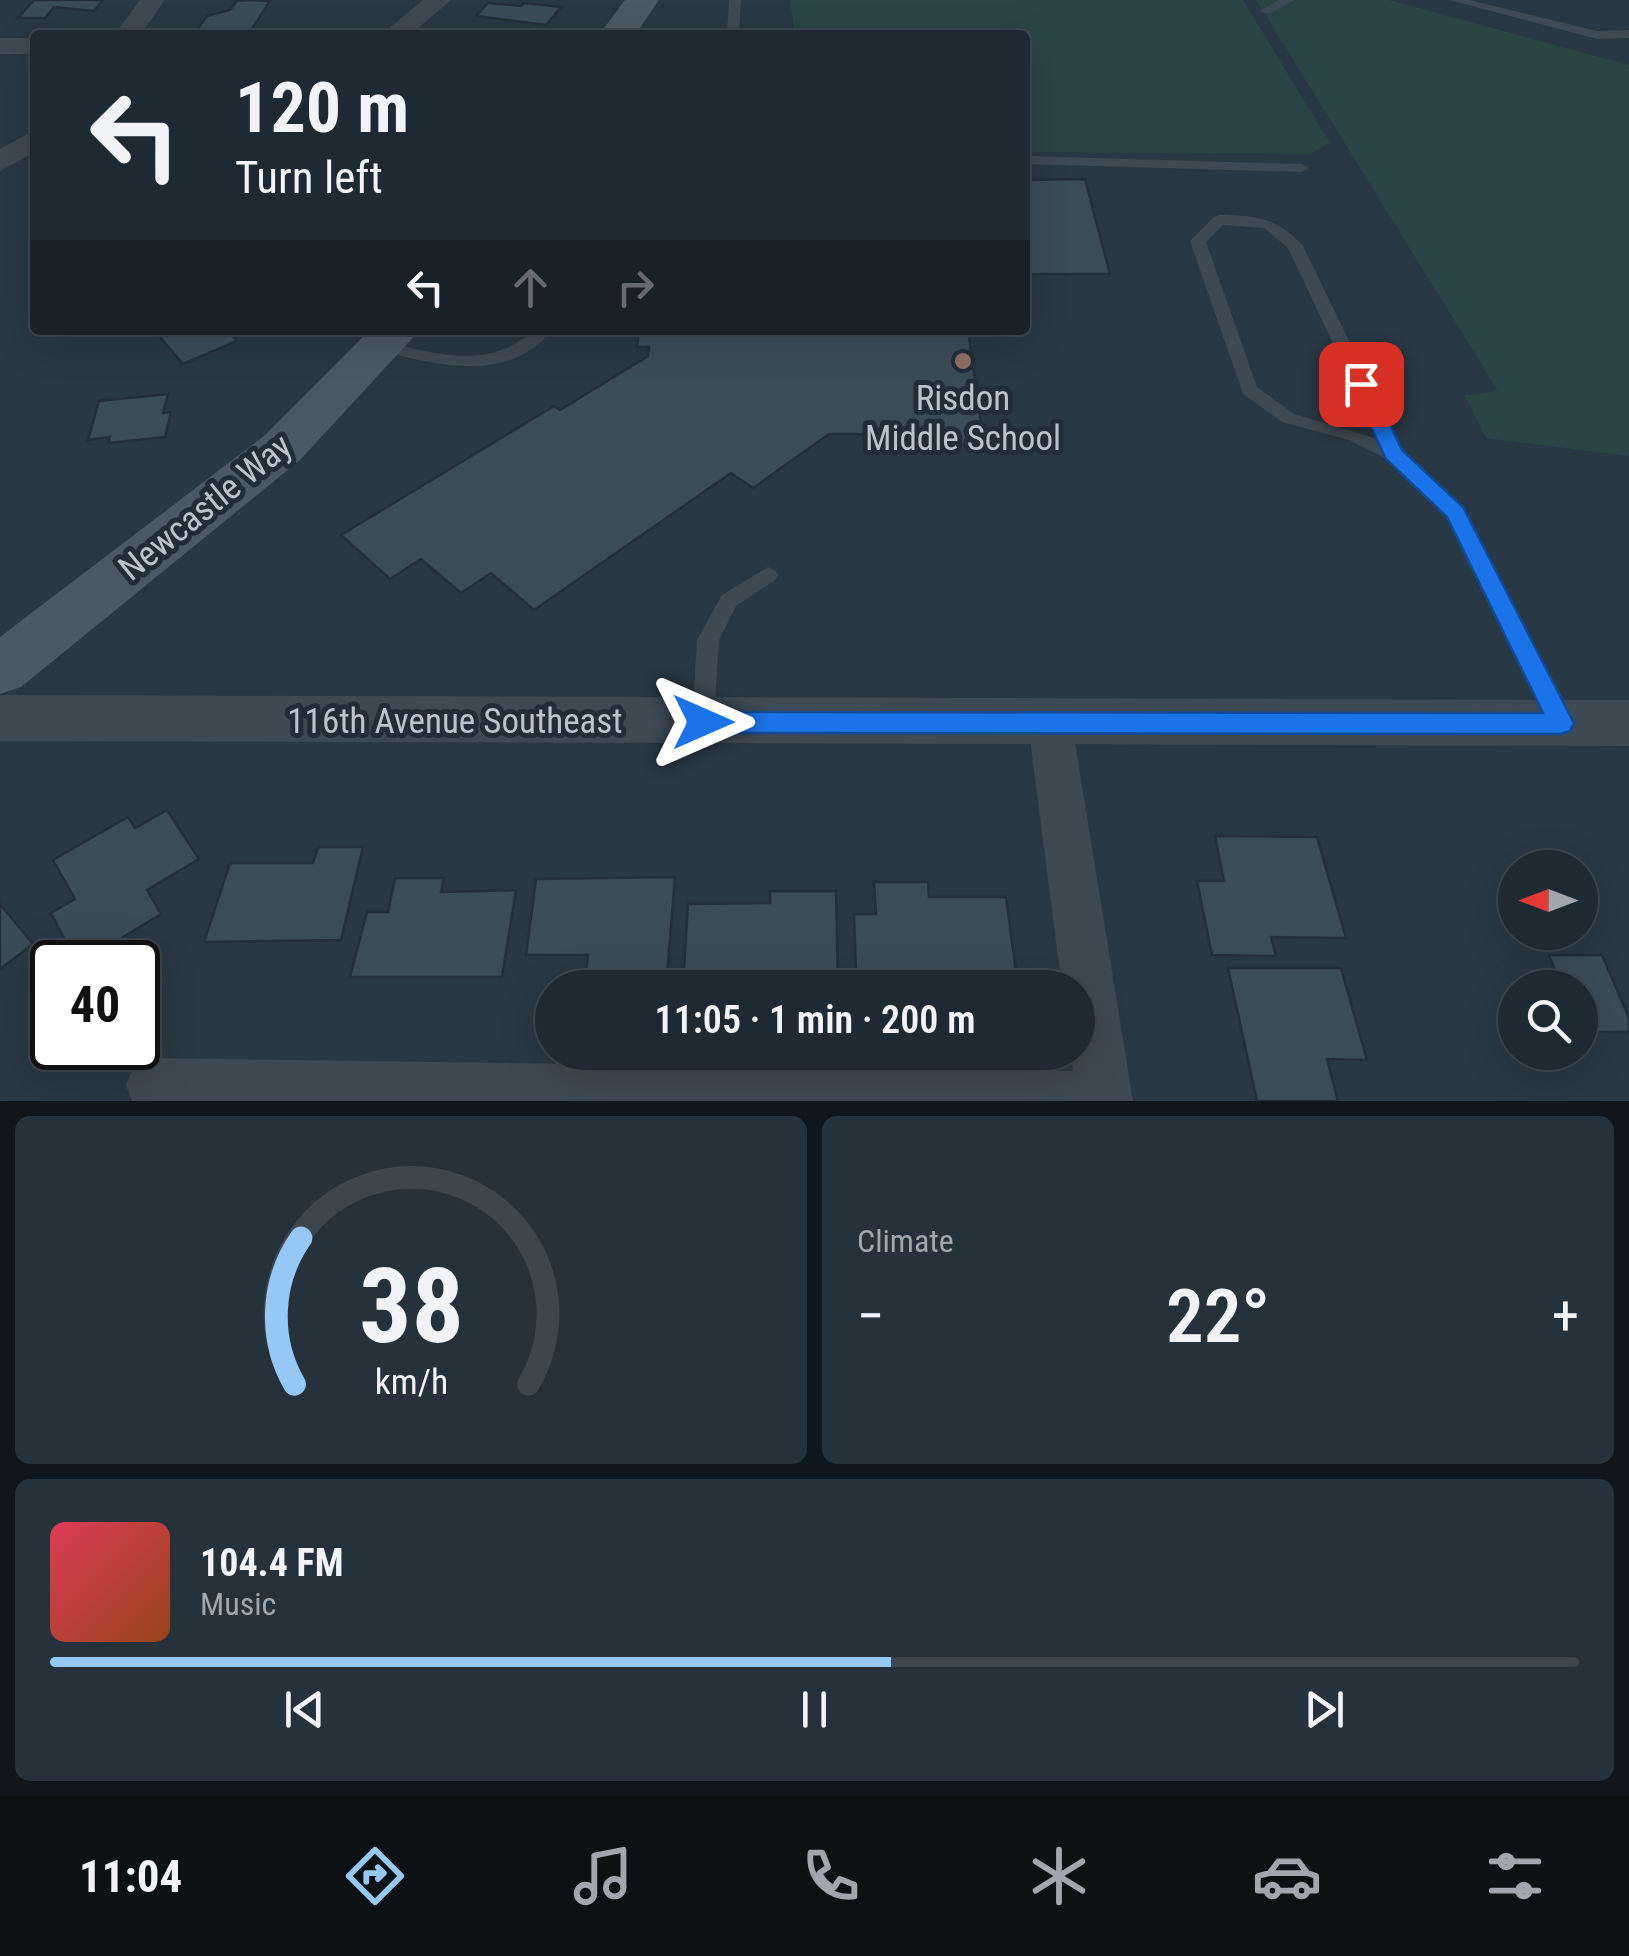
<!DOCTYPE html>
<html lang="en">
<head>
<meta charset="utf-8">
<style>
	:root { --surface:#1e2a33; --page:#26323b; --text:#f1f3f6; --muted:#a1a7ac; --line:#3c464e; --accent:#96c8f6 }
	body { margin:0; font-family:"Roboto Condensed",sans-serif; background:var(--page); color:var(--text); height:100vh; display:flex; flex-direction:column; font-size:38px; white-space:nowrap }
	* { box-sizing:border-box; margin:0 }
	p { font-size:32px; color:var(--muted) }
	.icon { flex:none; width:55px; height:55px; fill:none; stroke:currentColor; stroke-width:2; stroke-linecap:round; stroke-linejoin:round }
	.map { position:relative; height:1101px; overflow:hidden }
	.side { display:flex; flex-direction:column; gap:15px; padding:15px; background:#10171c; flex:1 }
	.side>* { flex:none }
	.guide { position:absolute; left:30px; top:30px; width:1000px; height:305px; border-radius:10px; box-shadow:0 10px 40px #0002,0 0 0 2px var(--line); background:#1e2a33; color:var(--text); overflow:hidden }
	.needle { width:65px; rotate:270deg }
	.buttons { position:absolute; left:1498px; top:850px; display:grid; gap:20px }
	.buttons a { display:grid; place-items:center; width:100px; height:100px; border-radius:50%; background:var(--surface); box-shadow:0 10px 40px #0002,0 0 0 2px var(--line); font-size:50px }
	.speed { position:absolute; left:30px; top:940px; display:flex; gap:20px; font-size:50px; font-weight:700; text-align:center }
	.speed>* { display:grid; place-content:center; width:130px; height:130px; border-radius:50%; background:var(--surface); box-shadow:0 10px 40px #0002,0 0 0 2px var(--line); line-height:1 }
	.speed .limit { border:5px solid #111; border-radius:15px; background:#fff; color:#111 }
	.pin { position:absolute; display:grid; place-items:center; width:85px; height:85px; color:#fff; margin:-42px; border-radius:20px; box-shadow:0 5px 15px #0006 }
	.me { position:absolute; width:110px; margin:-55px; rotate:90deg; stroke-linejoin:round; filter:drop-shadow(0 0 8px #0008) }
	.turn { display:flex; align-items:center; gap:35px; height:210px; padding:0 40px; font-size:45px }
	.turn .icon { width:130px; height:130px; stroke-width:2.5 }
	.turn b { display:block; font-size:70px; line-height:85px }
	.lanes { display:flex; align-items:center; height:95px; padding:0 40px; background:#0003; justify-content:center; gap:50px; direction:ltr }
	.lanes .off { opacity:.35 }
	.big { font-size:75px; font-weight:600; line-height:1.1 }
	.side .card { flex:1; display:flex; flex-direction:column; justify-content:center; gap:15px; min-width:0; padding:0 35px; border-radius:15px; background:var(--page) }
	.side .dial { align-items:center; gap:0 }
	.dial svg { height:260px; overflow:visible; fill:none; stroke:var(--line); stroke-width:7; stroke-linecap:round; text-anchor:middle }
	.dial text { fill:var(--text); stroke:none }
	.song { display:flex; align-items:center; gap:30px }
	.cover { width:120px; height:120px; border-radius:15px; background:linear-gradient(135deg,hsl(350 70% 55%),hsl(20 70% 35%)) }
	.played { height:10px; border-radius:5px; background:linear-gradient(90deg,var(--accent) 55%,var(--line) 55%) }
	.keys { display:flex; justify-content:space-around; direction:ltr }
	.heat { display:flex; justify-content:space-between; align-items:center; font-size:55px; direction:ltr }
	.side .tiles { flex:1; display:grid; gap:15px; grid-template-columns:1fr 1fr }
	.card:last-child { grid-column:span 2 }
	.trip { position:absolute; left:535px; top:970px; width:560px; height:100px; border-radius:50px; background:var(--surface); box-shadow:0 10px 40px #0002,0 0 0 2px var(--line); font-weight:600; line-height:100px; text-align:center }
	.tab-bar { display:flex; height:160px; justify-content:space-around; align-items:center; background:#0c1114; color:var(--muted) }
	.tab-bar .icon { width:70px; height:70px }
	.tab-bar .active { color:var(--accent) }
	.tab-bar b { font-size:45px; color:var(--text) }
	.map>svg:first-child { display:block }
</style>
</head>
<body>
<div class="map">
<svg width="1629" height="1101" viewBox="0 0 1629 1101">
	<rect width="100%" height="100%" fill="#283844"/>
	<g fill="#2a4544">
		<path d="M790,0H1243L1330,143L1310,154L1025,152V35H795Z"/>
		<path d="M1256,0H1389L1629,65V456L1486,438L1464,395L1498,391Z"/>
	</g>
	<g fill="#3b4c59" stroke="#23303b" stroke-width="2.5">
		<path d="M34,0H103L94,11L54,7L45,18H18Z"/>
		<path d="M249,0L270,1L250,32L197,30L207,16L230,10L237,1Z"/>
		<path d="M488,3L521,6L524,3L561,7L546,25L476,16Z"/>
		<path d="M1085,179L1110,274H1025V180Z"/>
		<path d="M154,330H228L237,341L183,364Z"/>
		<path d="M639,330H968L984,444L936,445L935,434H829L753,488L731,473L534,610L491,573L461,593L421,559L390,579L341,535L554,406L560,410L648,356L649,347H637Z"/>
		<path d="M168,394L163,413L171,412L165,437L108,443L110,437L88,440L99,401Z"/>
		<path d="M167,810L199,859L147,890L161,914L82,962H76L51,913L75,899L53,860L128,817L135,828Z"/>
		<path d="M1215,836L1317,837L1346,938L1271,937L1276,956L1212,955L1197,881H1224Z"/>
		<path d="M318,847H363L341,940L204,942L230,863H313Z"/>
		<path d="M675,877L666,988H584L588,955H526L536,879Z"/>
		<path d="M395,878H444L441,892L516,890L502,977H350L367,912H388Z"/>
		<path d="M874,882H928L929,897H1006L1016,971L975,972L977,985H892V972L856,973L854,914H876Z"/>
		<path d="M770,891H836L838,987L683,986L688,904L770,903Z"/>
		<path d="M0,904L33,944L0,969Z"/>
		<path d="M1549,955H1602L1629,1018V1032H1580V988H1562Z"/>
		<path d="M1228,968H1341L1367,1060L1327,1059L1338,1101H1257Z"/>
	</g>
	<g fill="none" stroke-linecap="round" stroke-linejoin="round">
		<g fill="#3d4953" fill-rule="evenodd">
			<path d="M729,0H741L739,35H727Z"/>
			<path d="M1279,0H1295L1269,14L1259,11Z"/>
			<path d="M1449,0H1470L1597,31L1629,30V38L1597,39Z"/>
			<path d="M1025,156L1302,164L1309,168L1302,172L1025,164Z"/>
			<path d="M1219,215C1254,215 1279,218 1303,246L1402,450L1463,507L1571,722L1568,728L1560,731L1552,728L1448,516L1387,459L1349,440L1282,422L1243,394L1190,241L1214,217ZM1223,225L1264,228L1288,248L1378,439L1294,414L1257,387L1206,242Z"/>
			<path d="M534,330H552C507,385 437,365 377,350L374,346L383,341C435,354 490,371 534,330Z"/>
			<path d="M768,567L775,570L778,575L775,580L736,606L719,640L714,720L711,726L703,729L695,726L692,720L697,640L722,595Z"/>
		</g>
		<g fill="#3d4953" fill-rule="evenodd">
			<path d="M140,0H165L140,35H114Z"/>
			<path d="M423,0H451L410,35H381Z"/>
			<rect x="0" y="38" width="35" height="16"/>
			<path d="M35,130V152L0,171V149Z"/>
			<path d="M1050,706L1066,711L1072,724L1133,1101H132L126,1085L134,1066L153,1058L1073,1071L1071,1052H1078V988H1062L1028,724L1034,711Z"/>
		</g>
		<path fill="#3d4953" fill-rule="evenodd" d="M0,695L1629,700V746L0,741Z"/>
		<g fill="#4b5966" fill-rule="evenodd">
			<path d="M625,0H659L635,35H599Z"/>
			<path d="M370,330H420L300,460L21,687L0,694V637L264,436Z"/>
		</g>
	</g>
	<path fill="#1a73e8" stroke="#114b97" stroke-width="2.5" d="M1361,378L1371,384L1402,450L1463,507L1574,723L1570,731L1561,734L703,733L694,730L690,722L694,715L703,712L1543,713L1447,517L1386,459L1351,384Z"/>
	<circle fill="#8d6e63" stroke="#212e39" stroke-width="4" cx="963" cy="361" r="10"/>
	<g text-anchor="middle" stroke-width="10" stroke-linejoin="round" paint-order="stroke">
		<g font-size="35" fill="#bac4cd" stroke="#212e39">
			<text x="963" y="410">Risdon<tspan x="963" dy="40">Middle School</tspan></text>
		</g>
		<g font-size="35" fill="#bac4cd" stroke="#212e39">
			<text transform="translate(205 507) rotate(-39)" y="12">Newcastle Way</text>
			<text x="455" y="733">116th Avenue Southeast</text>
		</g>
	</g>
</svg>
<div class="buttons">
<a><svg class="needle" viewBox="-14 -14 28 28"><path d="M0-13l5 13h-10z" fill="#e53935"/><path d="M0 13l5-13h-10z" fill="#a1a7ac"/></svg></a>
<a><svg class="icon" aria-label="search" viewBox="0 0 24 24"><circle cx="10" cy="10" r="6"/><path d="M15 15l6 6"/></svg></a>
</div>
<div class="speed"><div class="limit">40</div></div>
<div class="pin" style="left:1361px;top:384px;background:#d93025"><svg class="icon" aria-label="arrive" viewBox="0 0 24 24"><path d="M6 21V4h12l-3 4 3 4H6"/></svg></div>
<svg class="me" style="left:703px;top:722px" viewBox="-20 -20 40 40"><path d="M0-17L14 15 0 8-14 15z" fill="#1a73e8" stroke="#fff" stroke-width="4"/></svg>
<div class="trip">11:05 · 1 min · 200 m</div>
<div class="guide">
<div class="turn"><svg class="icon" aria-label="left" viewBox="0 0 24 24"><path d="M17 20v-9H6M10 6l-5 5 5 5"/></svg><div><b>120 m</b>Turn left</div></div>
<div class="lanes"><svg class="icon" aria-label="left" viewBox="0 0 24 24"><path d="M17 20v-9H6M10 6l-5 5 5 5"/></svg><svg class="icon off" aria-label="ahead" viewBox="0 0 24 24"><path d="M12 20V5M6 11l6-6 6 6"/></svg><svg class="icon off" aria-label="right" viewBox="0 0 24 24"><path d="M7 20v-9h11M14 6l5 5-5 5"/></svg></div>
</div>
</div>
<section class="side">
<div class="tiles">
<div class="card dial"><svg viewBox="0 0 100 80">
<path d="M14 69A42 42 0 1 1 86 69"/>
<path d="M14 69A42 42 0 0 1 16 24" stroke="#96c8f6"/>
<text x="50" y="56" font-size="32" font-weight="700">38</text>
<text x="50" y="72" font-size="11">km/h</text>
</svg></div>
<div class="card"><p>Climate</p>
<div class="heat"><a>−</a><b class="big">22°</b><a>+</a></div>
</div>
<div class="card">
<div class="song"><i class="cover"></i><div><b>104.4 FM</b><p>Music</p></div></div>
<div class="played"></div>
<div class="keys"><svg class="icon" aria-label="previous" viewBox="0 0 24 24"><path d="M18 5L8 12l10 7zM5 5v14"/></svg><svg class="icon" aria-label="pause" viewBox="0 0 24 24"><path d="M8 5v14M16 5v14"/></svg><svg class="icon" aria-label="next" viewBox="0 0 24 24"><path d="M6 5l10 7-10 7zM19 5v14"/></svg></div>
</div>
</div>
</section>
<nav class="tab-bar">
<b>11:04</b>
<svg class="icon active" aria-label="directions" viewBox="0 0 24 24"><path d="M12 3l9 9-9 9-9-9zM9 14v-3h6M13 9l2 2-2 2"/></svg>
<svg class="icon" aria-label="music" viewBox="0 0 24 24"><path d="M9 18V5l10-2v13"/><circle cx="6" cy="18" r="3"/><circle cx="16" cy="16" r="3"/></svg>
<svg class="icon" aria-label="phone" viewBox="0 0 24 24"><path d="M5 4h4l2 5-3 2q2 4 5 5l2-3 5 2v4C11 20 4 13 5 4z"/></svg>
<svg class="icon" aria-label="climate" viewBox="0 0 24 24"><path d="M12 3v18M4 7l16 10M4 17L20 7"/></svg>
<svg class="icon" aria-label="car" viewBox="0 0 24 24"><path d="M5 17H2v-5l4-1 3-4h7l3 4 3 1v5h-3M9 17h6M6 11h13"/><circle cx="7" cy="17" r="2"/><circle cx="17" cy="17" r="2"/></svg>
<svg class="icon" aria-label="filters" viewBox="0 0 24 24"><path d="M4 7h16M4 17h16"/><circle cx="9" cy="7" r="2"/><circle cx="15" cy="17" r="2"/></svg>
</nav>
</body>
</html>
